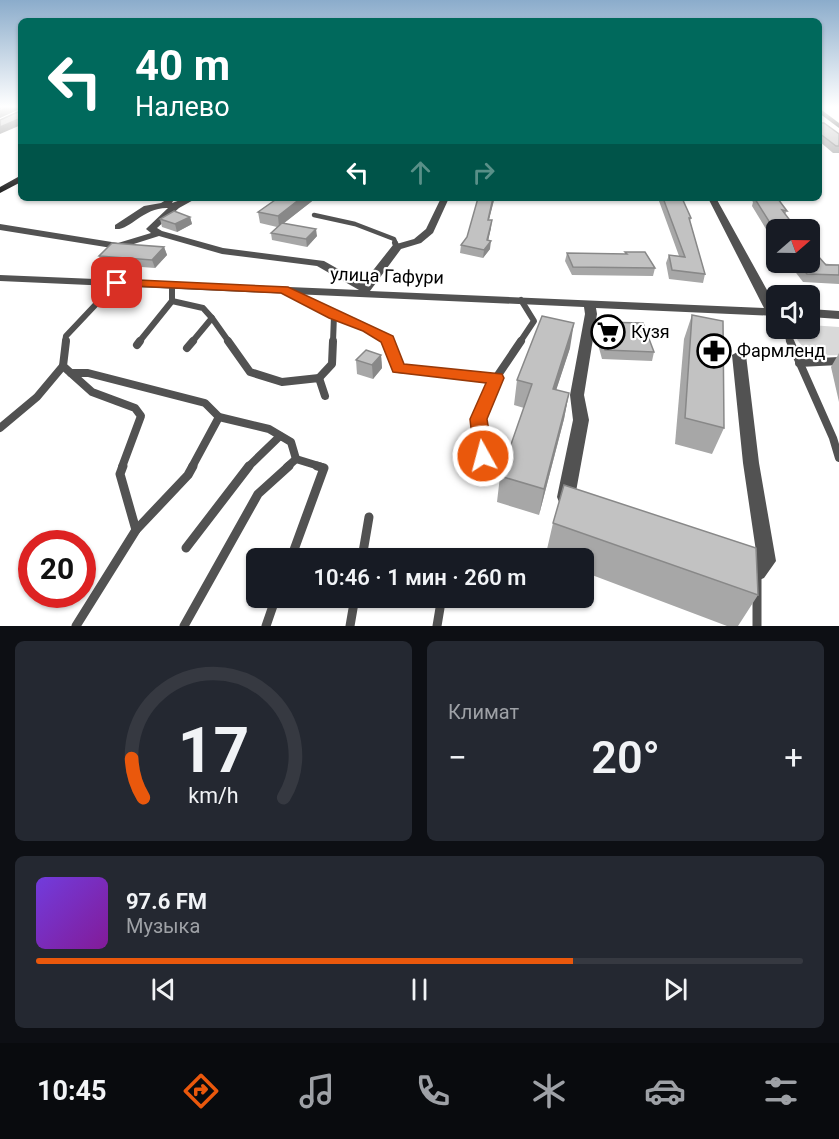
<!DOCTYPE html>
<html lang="ru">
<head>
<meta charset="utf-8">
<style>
	:root { --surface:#171b24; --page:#242831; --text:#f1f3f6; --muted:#9ea1a6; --line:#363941; --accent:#ea580c }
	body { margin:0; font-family:Roboto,sans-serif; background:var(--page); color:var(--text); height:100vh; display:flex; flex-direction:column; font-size:22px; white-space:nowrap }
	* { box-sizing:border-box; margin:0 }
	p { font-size:20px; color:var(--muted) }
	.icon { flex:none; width:33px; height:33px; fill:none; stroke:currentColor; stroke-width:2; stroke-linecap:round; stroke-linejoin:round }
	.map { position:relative; height:626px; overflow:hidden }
	.drawer { display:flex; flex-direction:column; gap:15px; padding:15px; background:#0d0f14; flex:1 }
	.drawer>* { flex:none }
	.banner { position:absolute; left:18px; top:18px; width:804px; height:183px; border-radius:9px; box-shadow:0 2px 4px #0004; background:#00695c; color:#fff; overflow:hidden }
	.needle { width:39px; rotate:70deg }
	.fabs { position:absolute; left:766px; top:219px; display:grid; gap:12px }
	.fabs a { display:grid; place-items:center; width:54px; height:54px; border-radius:9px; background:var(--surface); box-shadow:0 2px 4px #0004; font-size:30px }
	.speed { position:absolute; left:18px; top:530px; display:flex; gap:12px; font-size:30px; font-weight:700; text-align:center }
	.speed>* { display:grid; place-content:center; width:78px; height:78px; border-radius:50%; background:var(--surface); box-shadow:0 2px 4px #0004; line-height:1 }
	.speed .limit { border:9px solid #d22; background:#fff; color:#111 }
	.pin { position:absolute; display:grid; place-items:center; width:51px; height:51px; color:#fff; margin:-26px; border-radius:12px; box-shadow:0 3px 9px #0006 }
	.me { position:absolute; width:66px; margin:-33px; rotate:353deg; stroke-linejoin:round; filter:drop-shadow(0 0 4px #0008) }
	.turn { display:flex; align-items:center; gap:21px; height:126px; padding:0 18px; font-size:27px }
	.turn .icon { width:78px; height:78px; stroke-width:2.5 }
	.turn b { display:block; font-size:42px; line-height:51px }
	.lanes { display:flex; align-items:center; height:57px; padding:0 18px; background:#0003; justify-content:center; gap:30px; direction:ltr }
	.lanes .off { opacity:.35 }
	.big { font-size:45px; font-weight:600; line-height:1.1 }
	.drawer .tile { flex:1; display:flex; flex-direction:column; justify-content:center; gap:9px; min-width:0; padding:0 21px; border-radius:9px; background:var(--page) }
	.drawer .dial { align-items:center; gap:0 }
	.dial svg { height:156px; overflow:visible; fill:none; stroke:var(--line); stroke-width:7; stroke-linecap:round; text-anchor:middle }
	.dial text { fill:var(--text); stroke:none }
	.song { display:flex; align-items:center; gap:18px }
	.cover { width:72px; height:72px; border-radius:9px; background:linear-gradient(135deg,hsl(260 70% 55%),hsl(290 70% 35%)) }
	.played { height:6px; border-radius:3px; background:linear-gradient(90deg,var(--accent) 70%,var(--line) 70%) }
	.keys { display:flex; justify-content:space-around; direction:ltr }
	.heat { display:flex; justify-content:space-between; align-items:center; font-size:33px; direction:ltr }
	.drawer .tiles { flex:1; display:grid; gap:15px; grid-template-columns:1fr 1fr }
	.tile:last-child { grid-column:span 2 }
	.trip { position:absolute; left:246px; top:548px; width:348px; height:60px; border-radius:9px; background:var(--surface); box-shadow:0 2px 4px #0004; font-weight:600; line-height:60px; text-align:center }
	.tab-bar { display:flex; height:96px; justify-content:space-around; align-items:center; background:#090b0e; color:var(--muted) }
	.tab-bar .icon { width:42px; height:42px }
	.tab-bar .selected { color:var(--accent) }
	.tab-bar b { font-size:27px; color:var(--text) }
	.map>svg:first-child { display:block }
</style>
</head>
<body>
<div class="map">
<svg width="839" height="626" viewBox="0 0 839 626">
	<rect width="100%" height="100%" fill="#fff"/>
	<path fill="#d9d9d9" d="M810,325L839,327V355C810,356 805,354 791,329L810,328Z"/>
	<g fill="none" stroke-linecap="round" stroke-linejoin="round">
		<path stroke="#525252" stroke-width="4.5" d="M314,215L355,224L394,239L396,244"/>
		<g stroke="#525252" stroke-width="6">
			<path d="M395,243L397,247"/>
			<path d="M286,290L334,315L333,342"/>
			<path d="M172,301L203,308L212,318L192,342"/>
			<path d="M334,315L388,339L389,342"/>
			<path d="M212,318L229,342"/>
			<path d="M784,328L790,342"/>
			<path d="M65,342L66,336L116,283"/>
			<path d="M139,342L172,301V285"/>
			<path d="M520,342L534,321L521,300"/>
		</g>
		<g stroke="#525252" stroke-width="8">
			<path d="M66,341L63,366L92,392L135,408L141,416L122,467"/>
			<path d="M228,341L250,372L282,382L319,378L325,396"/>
			<path d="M389,341L398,369L496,378"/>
			<path d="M790,341L833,438L839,458"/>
			<path d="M137,345L140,341"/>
			<path d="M187,348L193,341"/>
			<path d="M799,363L839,361"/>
			<path d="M71,373H88L205,403L219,417"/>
			<path d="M319,378L332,364L333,341"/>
			<path d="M0,428L37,397L63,366"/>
			<path d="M296,459L322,467"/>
			<path d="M192,467L219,417L269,429L291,442L296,459"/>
			<path d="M248,467L280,436"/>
			<path d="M287,467L296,459"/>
			<path d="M485,467L479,419L496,378L521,341"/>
		</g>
		<g stroke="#525252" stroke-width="9">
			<path d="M123,466L120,474L136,530"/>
			<path d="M485,466L486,474"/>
			<path d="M186,548L249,466"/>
			<path d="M291,558L324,468L317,466"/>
			<path d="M362,558L369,517"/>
			<path d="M757,572V626"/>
			<path d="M76,626L136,530L188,475L193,466"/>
			<path d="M184,626L258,494L289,466"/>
			<path d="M266,626L276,597"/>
			<path d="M350,626L355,597"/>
			<path d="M437,626L440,608"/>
		</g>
		<g fill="#525252" fill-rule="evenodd">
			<path d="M819,108L839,123V128L819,113Z"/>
			<path d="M169,198L173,201L172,203L186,198H197L179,208L157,228L162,231L223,248L324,261L363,283L393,245L414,239L426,229L441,198H449L433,233L421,243L401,249L370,291L764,308L708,198H716L777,308V316L596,308L597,314L584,395L589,420L575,497L576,502L573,507L567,509L561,507L557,497L573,420L570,395L585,314L584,307L0,281V275L359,290L317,266L222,254L159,236L118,249L0,230V224L118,243L151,233L146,229L148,227L168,208C143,207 130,231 115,229V225L144,206L161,203Z"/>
			<path d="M810,309L839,311V319L810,317Z"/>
			<path d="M739,351L746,355L759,463L776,561L764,578L757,581L734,573L731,567L734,561L741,558L754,562L757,558L743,463L732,355Z"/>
		</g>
		<path fill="#1f1f1f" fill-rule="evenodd" d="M18,177H21V182L0,193V187Z"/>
	</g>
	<g fill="#a7a7a7">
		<path d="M819,123L839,134V153H833L819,141Z"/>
		<path d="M278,198H316L284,223L317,236L307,247L272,240L271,233L277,227L260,223L258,212Z"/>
		<path d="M478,198H499L498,201L494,200L489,220L491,228L488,240L490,249L483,258L460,253L461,245L467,237Z"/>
		<path d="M660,198H682L691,218L690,221L705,274L703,283L669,279L666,263L669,255L679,256L659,201Z"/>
		<path d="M750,198H780L781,199L780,202L787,211L785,214L792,223L791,227L777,230V245L772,239L752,206L753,202Z"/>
		<path d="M190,217L192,224L177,232L162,227L160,219Z"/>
		<path d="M164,247L167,255L155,268L101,264L99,256Z"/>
		<path d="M625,252L655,268L653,276L572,275L565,261L567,253L625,254Z"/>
		<path d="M791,262H810L839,265V284L803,282L790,265Z"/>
		<path d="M692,315L724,428L712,454L675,444L684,339Z"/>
		<path d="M599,322L654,352L652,361L602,359L596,337Z"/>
		<path d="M570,348L556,390L569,393L564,419L539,515L497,502L500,476L524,408L514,405L517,380Z"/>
		<path d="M839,353V402L831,367Z"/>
		<path d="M381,355L382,368L373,379L357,374L356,360Z"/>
		<path d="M553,523L758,595L738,626H727L584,572V558H545Z"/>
	</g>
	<g fill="#888">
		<path d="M11,106H19L20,109L0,118V111Z"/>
		<path d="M21,118V125L0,134V127Z"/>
		<path d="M301,198H316L279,227L278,216Z"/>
		<path d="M493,198H494V200L487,227L488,220Z"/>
		<path d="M190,217L192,224L177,232L175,224Z"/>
		<path d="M492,220L491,228L487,246L491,241L490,249L483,258L484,250Z"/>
		<path d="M316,229L317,236L307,247L306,239Z"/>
		<path d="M164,247L167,255L155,268L152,260Z"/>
		<path d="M574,323L570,348L548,415L553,389Z"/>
		<path d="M381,355L382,368L373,379L372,365Z"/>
		<path d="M569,393L564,419L539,515L544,489Z"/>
	</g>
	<g fill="#c2c2c2" stroke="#888" stroke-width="1.5">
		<path d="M0,106H11L0,111Z"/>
		<path d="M21,106V118L0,127V120L20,111Z"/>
		<path d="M819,123H824L839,134V146H836L819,133Z"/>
		<path d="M278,198H301L278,216L258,212Z"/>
		<path d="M478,198H493L488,220H492L487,240L491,241L484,250L461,245L467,237Z"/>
		<path d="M663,198H682L691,218H689L705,274L672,270L669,255L685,257Z"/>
		<path d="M758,198H780L781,199H778L787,211L782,210L792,223H787L793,230H777V234L755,199H759Z"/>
		<path d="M174,211L190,217L175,224L160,219Z"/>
		<path d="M282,223L316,229L306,239L271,233Z"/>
		<path d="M112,243L164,247L152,260L99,256Z"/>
		<path d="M810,247L826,265H839V275L807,274L797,262H810Z"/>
		<path d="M625,252H645L655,268L573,267L567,253L627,254Z"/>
		<path d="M692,315L723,321L724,428L685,418Z"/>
		<path d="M542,316L574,323L553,389L569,393L544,489L500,476L532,384L517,380Z"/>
		<path d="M599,322L643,323L654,352L605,350L598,328Z"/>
		<path d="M366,350L381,355L372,365L356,360Z"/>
		<path d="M564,485L756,548L758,595L553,523Z"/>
	</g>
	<linearGradient id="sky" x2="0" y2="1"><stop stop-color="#8baccb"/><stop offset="0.55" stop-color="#fff"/><stop offset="1" stop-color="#fff" stop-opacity="0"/></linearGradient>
	<rect width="839" height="194" fill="url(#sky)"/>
	<path fill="#ea580c" stroke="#983908" stroke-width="1.5" d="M117,279L288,287L393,336L404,364L502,374L504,378L487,419L493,456L490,461L483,463L477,461L474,456L470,419L486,383L393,372L381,342L363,331L329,318L281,293L112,285L110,283Z"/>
	<defs>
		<symbol id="supermarket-ring" viewBox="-11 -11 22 22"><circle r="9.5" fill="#fff" stroke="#000" stroke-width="1.5"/><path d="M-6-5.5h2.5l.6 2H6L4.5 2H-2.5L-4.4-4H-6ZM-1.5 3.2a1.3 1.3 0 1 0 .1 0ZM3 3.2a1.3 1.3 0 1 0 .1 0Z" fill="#000"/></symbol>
		<symbol id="pharmacy-ring" viewBox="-11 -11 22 22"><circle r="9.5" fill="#fff" stroke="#000" stroke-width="1.5"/><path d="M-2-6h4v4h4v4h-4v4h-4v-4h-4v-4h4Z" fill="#000"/></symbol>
	</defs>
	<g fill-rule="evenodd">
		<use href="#supermarket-ring" x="589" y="313" width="38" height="38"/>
		<use href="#pharmacy-ring" x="695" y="332" width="38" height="38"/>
	</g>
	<g text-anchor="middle" stroke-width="4.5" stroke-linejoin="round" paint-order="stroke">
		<g font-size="18" fill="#000" stroke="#fff">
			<text transform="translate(387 276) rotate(2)" y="6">улица Гафури</text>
		</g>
		<g font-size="18" fill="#000" stroke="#fff" text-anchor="start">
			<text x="631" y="338">Кузя</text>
			<text x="737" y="357">Фармленд</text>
		</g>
	</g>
</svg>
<div class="fabs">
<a><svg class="needle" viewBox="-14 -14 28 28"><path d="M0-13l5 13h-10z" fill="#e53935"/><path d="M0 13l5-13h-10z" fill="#9ea1a6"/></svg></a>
<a><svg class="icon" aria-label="sound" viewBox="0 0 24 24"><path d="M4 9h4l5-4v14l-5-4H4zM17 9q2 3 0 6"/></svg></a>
</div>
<div class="speed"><div class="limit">20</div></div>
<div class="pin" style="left:117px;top:283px;background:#d93025"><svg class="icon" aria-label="arrive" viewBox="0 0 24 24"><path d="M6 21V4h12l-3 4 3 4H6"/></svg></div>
<svg class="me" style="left:483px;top:456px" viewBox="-20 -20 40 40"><circle r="17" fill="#ea580c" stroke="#fff" stroke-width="3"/><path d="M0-11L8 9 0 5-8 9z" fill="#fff"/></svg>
<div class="trip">10:46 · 1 мин · 260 m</div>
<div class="banner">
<div class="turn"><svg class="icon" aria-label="left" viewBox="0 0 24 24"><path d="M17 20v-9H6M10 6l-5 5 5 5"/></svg><div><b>40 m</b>Налево</div></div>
<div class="lanes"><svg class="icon" aria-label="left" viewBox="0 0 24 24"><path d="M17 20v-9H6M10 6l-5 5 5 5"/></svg><svg class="icon off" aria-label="ahead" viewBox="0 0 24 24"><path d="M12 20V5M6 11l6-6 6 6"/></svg><svg class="icon off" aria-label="right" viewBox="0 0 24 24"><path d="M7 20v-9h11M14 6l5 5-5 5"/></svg></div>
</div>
</div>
<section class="drawer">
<div class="tiles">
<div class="tile dial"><svg viewBox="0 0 100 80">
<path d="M14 69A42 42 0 1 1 86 69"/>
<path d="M14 69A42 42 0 0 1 8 49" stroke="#ea580c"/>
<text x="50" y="56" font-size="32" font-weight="700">17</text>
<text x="50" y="72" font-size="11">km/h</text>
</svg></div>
<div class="tile"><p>Климат</p>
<div class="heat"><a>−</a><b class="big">20°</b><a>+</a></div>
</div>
<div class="tile">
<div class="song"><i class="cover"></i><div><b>97.6 FM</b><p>Музыка</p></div></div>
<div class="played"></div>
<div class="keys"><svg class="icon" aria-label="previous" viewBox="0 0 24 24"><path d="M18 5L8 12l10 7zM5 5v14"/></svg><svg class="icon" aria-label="pause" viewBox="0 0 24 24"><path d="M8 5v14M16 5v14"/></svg><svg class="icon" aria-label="next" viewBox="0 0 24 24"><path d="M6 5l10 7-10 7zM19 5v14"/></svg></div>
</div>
</div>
</section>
<nav class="tab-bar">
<b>10:45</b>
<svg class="icon selected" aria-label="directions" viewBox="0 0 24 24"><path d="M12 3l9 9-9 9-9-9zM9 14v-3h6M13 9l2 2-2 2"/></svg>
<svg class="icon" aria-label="music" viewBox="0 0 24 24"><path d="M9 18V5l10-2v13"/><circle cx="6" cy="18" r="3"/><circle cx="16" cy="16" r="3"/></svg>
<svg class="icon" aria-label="phone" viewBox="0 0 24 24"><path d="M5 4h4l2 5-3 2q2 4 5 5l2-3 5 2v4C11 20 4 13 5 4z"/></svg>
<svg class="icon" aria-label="climate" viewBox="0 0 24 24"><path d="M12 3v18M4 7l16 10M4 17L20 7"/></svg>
<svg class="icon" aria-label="car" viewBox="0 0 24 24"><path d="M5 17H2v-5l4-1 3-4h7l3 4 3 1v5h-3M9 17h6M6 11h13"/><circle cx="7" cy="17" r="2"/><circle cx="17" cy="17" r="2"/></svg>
<svg class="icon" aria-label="filters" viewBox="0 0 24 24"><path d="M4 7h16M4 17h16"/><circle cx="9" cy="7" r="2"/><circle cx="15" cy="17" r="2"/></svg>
</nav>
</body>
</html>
